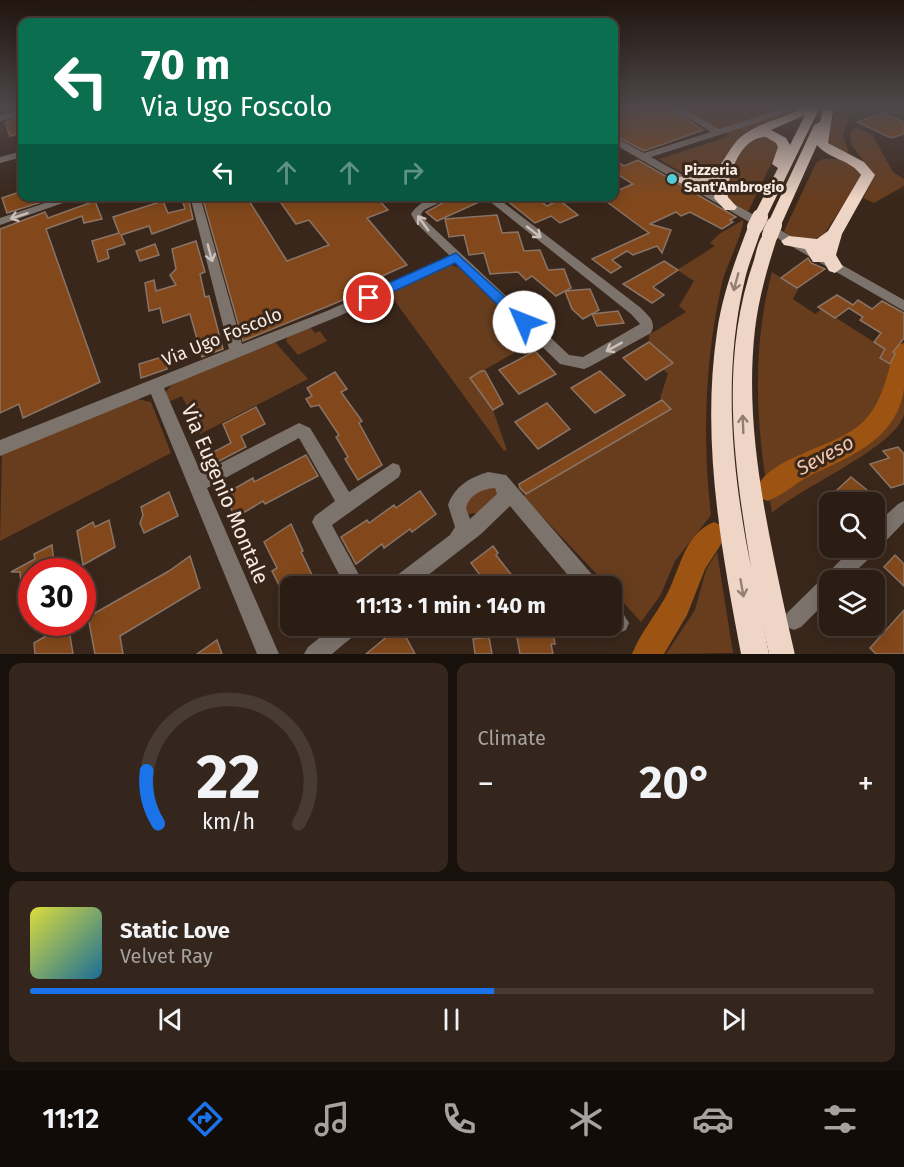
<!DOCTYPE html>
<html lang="en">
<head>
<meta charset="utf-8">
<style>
	:root { --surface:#2c1d14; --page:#34261d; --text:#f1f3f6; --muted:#a6a2a0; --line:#483b34; --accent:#1a73e8 }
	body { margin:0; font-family:"Fira Sans",sans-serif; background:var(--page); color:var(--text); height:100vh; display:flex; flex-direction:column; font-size:22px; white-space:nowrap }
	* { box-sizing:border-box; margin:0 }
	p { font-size:20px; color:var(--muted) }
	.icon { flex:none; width:33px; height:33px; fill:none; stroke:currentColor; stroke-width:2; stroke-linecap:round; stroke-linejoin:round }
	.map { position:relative; height:654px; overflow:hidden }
	.details { display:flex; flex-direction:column; gap:9px; padding:9px; background:#18100b; flex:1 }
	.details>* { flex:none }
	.top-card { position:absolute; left:18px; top:18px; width:600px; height:183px; border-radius:12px; box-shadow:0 3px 15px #0003,0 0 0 2px var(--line); background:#0b6e4f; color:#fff; overflow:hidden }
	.buttons { position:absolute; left:819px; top:492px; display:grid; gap:12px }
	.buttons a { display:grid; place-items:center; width:66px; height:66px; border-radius:12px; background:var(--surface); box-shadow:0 3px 15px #0003,0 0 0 2px var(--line); font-size:30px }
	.speed { position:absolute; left:18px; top:558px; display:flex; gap:12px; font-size:30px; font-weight:700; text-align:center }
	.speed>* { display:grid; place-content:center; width:78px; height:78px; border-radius:50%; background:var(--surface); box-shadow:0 3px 15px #0003,0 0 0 2px var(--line); line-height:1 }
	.speed .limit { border:9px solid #d22; background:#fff; color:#111 }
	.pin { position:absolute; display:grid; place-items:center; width:51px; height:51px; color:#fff; margin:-26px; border:3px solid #fff; border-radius:50%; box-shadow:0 2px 6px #0007 }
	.me { position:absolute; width:66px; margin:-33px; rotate:314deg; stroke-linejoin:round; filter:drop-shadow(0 0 4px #0008) }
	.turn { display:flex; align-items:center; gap:21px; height:126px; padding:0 24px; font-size:27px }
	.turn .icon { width:78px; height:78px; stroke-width:2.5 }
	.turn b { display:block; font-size:42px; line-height:51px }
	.lanes { display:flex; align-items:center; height:57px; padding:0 24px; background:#0003; justify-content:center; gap:30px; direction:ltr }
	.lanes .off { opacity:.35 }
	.big { font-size:45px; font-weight:700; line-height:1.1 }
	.details .widget { flex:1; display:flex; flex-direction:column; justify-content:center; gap:9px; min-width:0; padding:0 21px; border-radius:12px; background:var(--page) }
	.details .dial { align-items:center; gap:0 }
	.dial svg { height:156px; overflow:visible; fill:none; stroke:var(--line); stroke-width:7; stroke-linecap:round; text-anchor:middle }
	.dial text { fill:var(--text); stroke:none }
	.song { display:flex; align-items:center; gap:18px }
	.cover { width:72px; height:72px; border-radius:9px; background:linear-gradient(135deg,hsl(60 70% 55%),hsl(200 70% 35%)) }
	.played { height:6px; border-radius:3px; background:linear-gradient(90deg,var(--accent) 55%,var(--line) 55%) }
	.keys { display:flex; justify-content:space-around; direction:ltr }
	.heat { display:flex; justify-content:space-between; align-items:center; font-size:33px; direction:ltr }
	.details .tiles { flex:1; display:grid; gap:9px; grid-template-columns:1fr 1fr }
	.widget:last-child { grid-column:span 2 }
	.trip { position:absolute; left:280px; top:576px; width:342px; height:60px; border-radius:12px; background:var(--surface); box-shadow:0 3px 15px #0003,0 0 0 2px var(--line); font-weight:700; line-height:60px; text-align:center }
	.menu { display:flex; height:96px; justify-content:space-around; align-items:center; background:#120c08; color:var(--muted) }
	.menu .icon { width:42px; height:42px }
	.menu .selected { color:var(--accent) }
	.menu b { font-size:27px; color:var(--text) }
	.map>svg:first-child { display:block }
</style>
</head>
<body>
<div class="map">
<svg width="904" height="654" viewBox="0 0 904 654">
	<rect width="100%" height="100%" fill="#3a271b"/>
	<g fill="#673d1e">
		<path d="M677,107H802C786,121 764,121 747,131C740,135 736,142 732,149C703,192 697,181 659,159L727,137L728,132L718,130Z"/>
		<path d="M837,113L849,118L843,134L849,154L827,145L826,138Z"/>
		<path d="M855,127L872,134L893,172L904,179V186L874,203L863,198L874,176L851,144L850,133Z"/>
		<path d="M772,136L779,147L748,212C741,208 731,203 727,194C723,180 742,150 750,138Z"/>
		<path d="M823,159H838L860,169L862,177L824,234C814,243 792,240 784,231L816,163Z"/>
		<path d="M743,220C745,229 725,269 722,283C705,358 702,439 711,515L675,561L660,596L641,622L612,590V586H608L523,496L670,409L660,398L668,374L663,369L672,363L649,342V335L686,312L679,306L694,281L677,270L715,246L710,243L719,234Z"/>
		<path d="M451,265L460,268L537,340L470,378L493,410L507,450L504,451L389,293Z"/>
		<path d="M772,272L798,289L793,299L815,314L822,309L885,349L880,358L890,364L893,371C888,384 883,403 875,414C850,450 802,457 765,475C755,408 754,338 772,272Z"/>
		<path d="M310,327L315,333L320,331L327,341L298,355L286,341L288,336Z"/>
		<path d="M274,341L308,379L200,434L182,396L168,402L165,393L174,382Z"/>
		<path d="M904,381C904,391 904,404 904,414C898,446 801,487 772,513L770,501C801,471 870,453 890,421C897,409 900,394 904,381Z"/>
		<path d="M137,399L151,402L171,453L0,541L2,454Z"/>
		<path d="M484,486L494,487L498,494L477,513L467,514L464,502Z"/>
		<path d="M717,552L733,653L666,654L695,610L706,570Z"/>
	</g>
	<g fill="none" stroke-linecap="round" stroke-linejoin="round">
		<g fill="#9d5312" fill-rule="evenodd">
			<path d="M904,343C904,358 904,374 904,389C897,439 850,457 811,475C796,483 783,495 768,501L759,498L756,489C769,456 836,448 863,422C882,403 887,376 894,351L897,345Z"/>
			<path d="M714,522L723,526L727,535L705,569L687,615L664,654H632C640,634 654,617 665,598C680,572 683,534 714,522Z"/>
		</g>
	</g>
	<g fill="#82481b" stroke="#8a7466" stroke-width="1.5">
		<path d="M614,107H668L703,130L644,151L614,135Z"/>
		<path d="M883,113L904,122V134L891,138L857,122Z"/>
		<path d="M22,117V133L10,136L5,122Z"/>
		<path d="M614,160L624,166L638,160L736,217L730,220L733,222L722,229L690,212L681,216L676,212L650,224L671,230L662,253L657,246L633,255L627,251L612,260L621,267L611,273L592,259L649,233L599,196H614V192L633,184L614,172Z"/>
		<path d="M22,191V196H30L32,201L39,199L42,202L7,213L2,198Z"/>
		<path d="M181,196H188L193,219L152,234L149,226L121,235L125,244L107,250L109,258L98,262L92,241L119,233L113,217L163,201L168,213L185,209Z"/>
		<path d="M202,196H246L287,261L329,245L309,220L296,224L276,196H375L388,210L367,218L407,265L382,276L387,282L243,341Z"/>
		<path d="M455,196H473L479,202L437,221L426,212Z"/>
		<path d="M501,196H534L547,206L559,200L578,215L560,223L551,216L535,223Z"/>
		<path d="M95,201L102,219L84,223L82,216L46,229L100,382L23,418L19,404L0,413V229L45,212L48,218Z"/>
		<path d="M497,215L502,233L518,232L524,251L540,250L548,270L564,269L571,288L556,296L532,276L526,280L518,272L490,274L484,253L469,255L464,235L449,237L445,219Z"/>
		<path d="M196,241L205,272L200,274L205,297L209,296L223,349L202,357L190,314L163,323L160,308L149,311L145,283L154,280L156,291L176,285L170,275L176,269L172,249Z"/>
		<path d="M155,244L159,255L140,261L136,251Z"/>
		<path d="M808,258L811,263L825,269L797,288L781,278Z"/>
		<path d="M664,261L678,270L653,287L664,295L652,303L623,284Z"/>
		<path d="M590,289L599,310L583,319L572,309L565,291Z"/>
		<path d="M837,295L853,305L858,300L872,309L882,301L904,313V338L893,352L895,354L890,364L880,358L885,349L874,342L881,333L860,320L863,317L849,308L835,318L818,307Z"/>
		<path d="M618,311L624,323L597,326L592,314Z"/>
		<path d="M649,342L673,363L646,380L623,358Z"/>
		<path d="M535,351L556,374L519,394L499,370Z"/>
		<path d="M165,356L167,369L141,378L139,364Z"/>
		<path d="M481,371H485L503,404L493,410L470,378Z"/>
		<path d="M600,371L625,395L595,413L571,388Z"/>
		<path d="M335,372L347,389L341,392L362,421L359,423L382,465L358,480L345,459L348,457L336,437L339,435L319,405L311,407L306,399L312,396L307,388Z"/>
		<path d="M662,400L671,409L526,494L520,488L519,484Z"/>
		<path d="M547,403L570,429L538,449L515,422Z"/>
		<path d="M256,407L265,424L241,436L246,447L208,467L204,457L231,443L223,424Z"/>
		<path d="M898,447L904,454V484L891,488L870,464L889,458L883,451Z"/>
		<path d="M306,455L318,476L265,504L263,501L235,518L225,494L253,478L254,482Z"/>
		<path d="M851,477L873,495L866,502H824Z"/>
		<path d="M420,491L436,514L412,532L410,529L384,548L382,544L356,564L341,537L367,520L369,523L394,505L396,508Z"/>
		<path d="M169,492L178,516L144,533L140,523L143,515L141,507Z"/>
		<path d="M109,520L115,547L83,565L77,531L93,522L95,527Z"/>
		<path d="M291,524L303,551L301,552L314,579L310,582L313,586H291V624L281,602L286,599L272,571L277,568L264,542Z"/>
		<path d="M52,545L55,572H32V604L23,608L20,572H11L35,559L34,554Z"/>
		<path d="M493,546L498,553L496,555L520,586H488L471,563Z"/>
		<path d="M895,555L904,564V586L884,567Z"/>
		<path d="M190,556L200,588L120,636L123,654H95L88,617L169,571Z"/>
		<path d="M904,610V654H876L870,648Z"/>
		<path d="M68,623L73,654H35L34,643Z"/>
		<path d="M400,626L415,654H366Z"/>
		<path d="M552,626L555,644H551L553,654H520L515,627Z"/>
		<path d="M489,637L492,654H475L473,639Z"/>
		<path d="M217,640L222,654H197Z"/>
	</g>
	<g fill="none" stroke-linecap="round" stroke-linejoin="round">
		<g fill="#7c736c" fill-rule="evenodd">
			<path d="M670,107H681L719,129L784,108H790V112L651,157L904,300V311L614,144V137L617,138L644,153L711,132Z"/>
			<path d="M22,110V115L0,121V115Z"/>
			<path d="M22,151V157L0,163V157Z"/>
			<path d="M66,196H83L0,225V218Z"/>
			<path d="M190,196H200L242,344L327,311L450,256L416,223L411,214C420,200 436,196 453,196L424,210L421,214L424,219L569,355L583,357L640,324L631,314L483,196H495L641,308C648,316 657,321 651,333L589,367L584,369L560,364L456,263L337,317L164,388L201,473L299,423L310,428L349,492L393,463L399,465L401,471L399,477L332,525L365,586H345L315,528L312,522L315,516L335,501L299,438L207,488L279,654H257L151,394L0,456V440L229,349Z"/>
			<path d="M488,472L506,475L596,579L599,586H577L510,506L481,534L414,586H389L392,579L450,535L455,527L448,505C455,486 469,478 488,472ZM495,488L497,494L470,519L466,508C469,495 482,489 495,488Z"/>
			<path d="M904,501V522L881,546L875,548L873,555L846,580H830V598L801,627L794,630L787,627L784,620L787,613L853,548H874V526L898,504Z"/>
			<path d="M612,604L619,607L629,623L626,630L619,633L612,630L608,626H612Z"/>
			<path d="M334,626H360L357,633L332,654H304L308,647Z"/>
		</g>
		<g fill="#eed5c5" fill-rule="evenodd">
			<path d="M802,107H820L765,220H755L753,217L778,168L772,164L778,147L776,143L766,137C741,137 730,171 727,192L728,197L737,207L735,210H725L714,198L716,180C705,187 686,189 675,180C683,172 692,180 702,178C723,172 727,147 743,135C760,122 784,119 802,107ZM805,115L790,145L786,138L771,130Z"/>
			<path d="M823,109L833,111L828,143L864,162L875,175L842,234L836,255L843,267L835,273L829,271L824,262H813L805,249L784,245L781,241L789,236L817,239L828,231L861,175C851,160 829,159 817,145L781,225L774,230L767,225L814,125L820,122Z"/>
			<path d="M755,222L762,227C757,244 749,262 745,279C722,374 732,473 751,567C734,466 719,360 754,260C757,250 759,233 770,230L778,235C768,266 759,296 755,329C744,425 766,522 786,615L783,625L773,628L763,625L762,620L769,654H741C721,548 701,440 717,332C722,296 735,261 748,227Z"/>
		</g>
		<g stroke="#eed5c5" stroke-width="16">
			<path d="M755,227L760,217"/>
			<path d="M770,235L774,225"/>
		</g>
		<path stroke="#eed5c5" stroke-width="25" d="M773,615L782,654"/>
	</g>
	<defs><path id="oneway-shaft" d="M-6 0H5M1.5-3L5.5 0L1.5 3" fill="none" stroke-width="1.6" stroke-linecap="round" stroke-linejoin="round" transform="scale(1.5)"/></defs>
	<g stroke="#ccc1b9">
		<use href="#oneway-shaft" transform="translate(19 216) rotate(162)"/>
		<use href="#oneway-shaft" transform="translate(423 223) rotate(-126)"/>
		<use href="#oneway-shaft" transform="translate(534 232) rotate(38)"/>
		<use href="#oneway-shaft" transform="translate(210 253) rotate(75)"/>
		<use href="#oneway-shaft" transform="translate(614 347) rotate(151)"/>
	</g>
	<g stroke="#947e70">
		<use href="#oneway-shaft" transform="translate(736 282) rotate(105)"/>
		<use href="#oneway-shaft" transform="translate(743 424) rotate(-92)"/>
		<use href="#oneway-shaft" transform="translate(742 588) rotate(80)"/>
	</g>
	<linearGradient id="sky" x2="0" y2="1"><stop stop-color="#20150f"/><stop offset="0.54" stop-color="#4f474a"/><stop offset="1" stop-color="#4f474a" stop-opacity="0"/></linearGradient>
	<rect width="904" height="199" fill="url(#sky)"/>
	<path fill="#1a73e8" stroke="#114b97" stroke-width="1.5" d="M456,253L529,319V326H519L455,263L373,301L369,302L362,298L364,294Z"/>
	<circle fill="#52cbd8" stroke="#3a271b" stroke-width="2" cx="672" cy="179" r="6"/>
	<g text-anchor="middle" stroke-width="6" stroke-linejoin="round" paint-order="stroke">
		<g font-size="15" font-weight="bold" fill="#f7ebe3" stroke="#3a271b" text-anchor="start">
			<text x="684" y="175">Pizzeria<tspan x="684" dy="17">Sant'Ambrogio</tspan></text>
		</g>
		<g font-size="18" fill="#f7ebe3" stroke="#3a271b">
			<text transform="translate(222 337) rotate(-22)" y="6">Via Ugo Foscolo</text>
		</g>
		<g font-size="20" font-style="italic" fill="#f0c7ab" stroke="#3a271b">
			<text transform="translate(825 455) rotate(-28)" y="7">Seveso</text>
		</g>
		<g font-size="21" fill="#f7ebe3" stroke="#3a271b">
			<text transform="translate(225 494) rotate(67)" y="7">Via Eugenio Montale</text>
		</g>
	</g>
</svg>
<div class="buttons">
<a><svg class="icon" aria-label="search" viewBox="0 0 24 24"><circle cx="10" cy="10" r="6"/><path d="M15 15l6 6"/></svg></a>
<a><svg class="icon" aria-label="layers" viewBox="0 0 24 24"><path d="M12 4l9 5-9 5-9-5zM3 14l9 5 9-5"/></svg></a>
</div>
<div class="speed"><div class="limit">30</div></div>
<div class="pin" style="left:369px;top:298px;background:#d93025"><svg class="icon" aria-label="arrive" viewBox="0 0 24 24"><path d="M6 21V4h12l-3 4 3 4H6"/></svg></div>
<svg class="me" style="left:524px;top:322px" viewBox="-20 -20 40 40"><circle r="19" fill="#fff"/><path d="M0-13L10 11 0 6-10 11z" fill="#1a73e8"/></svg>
<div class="trip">11:13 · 1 min · 140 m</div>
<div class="top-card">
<div class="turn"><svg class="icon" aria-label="left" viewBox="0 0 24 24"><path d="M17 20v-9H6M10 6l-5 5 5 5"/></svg><div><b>70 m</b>Via Ugo Foscolo</div></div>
<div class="lanes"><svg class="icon" aria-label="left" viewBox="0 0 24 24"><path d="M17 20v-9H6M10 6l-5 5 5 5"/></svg><svg class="icon off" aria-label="ahead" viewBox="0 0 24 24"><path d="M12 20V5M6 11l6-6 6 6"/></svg><svg class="icon off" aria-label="ahead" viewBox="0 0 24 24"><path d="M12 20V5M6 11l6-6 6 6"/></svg><svg class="icon off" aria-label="right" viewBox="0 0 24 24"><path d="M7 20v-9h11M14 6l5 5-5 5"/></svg></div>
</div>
</div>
<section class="details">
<div class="tiles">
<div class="widget dial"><svg viewBox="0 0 100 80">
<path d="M14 69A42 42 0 1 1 86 69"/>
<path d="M14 69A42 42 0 0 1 8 42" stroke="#1a73e8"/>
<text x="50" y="56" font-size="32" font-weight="700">22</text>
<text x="50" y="72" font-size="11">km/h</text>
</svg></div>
<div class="widget"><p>Climate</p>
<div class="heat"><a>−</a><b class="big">20°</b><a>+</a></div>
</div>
<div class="widget">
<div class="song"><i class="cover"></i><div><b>Static Love</b><p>Velvet Ray</p></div></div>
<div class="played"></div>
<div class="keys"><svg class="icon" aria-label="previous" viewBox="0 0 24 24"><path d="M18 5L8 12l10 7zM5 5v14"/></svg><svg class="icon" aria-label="pause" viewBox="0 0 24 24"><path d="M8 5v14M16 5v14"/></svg><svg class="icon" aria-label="next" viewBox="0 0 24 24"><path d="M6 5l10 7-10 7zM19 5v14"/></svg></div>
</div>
</div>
</section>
<nav class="menu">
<b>11:12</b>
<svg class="icon selected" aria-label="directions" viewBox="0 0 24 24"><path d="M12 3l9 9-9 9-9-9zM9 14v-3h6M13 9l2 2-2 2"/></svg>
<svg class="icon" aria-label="music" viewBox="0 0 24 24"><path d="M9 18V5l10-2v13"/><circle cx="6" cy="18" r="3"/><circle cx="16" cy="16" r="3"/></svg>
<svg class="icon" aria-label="phone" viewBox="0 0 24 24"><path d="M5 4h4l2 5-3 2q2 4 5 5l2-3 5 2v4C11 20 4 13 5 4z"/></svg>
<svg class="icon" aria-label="climate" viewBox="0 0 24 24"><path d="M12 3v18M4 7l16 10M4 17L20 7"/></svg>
<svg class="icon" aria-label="car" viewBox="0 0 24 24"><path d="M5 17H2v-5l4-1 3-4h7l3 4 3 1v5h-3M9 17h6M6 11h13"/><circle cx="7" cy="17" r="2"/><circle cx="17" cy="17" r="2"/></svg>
<svg class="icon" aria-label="filters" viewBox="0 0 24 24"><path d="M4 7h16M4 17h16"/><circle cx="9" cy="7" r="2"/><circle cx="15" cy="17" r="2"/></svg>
</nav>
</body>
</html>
